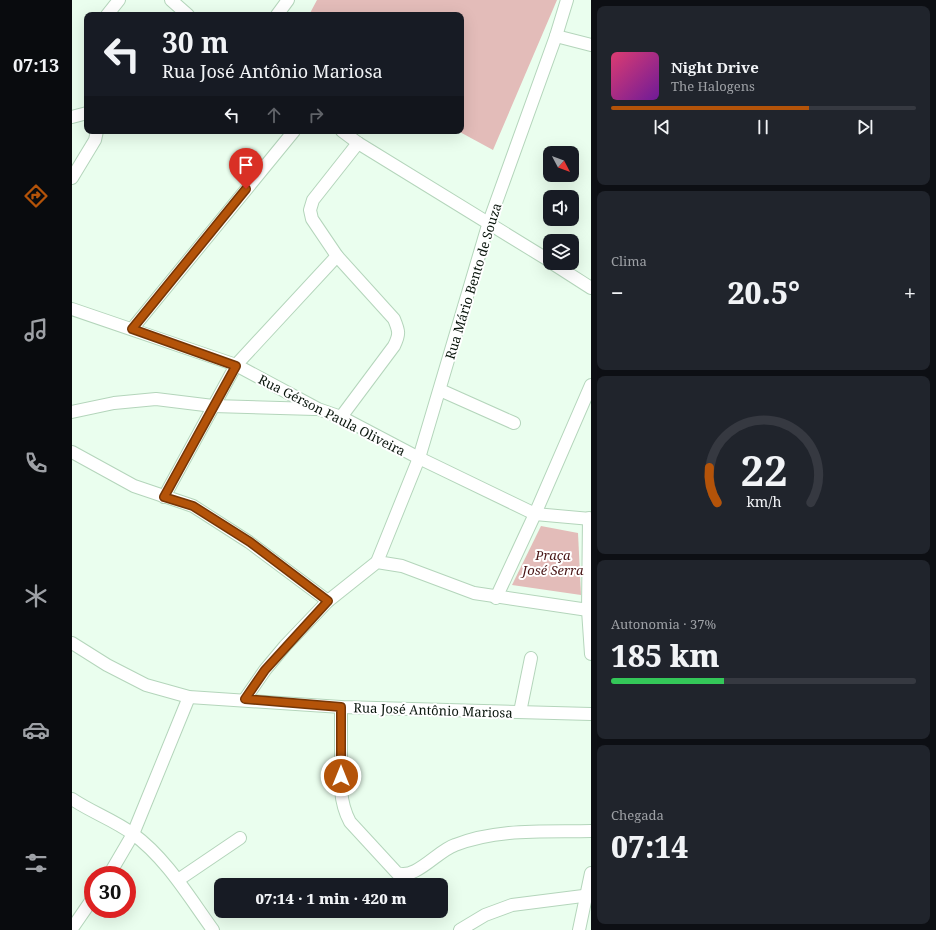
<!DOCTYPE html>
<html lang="pt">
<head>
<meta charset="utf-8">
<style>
	:root { --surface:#171b24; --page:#20242c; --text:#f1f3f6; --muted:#9ea1a6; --line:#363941; --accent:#b45309 }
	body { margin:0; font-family:"Noto Serif",serif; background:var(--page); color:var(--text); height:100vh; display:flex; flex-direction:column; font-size:15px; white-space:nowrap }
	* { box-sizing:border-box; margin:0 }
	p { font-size:13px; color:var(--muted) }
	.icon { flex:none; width:22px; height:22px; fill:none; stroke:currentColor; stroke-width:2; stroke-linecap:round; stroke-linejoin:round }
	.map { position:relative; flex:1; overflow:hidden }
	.sheet { display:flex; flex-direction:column; gap:6px; padding:6px; background:#0d0f14; width:345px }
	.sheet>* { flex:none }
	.banner { position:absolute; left:12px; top:12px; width:380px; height:122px; border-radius:8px; box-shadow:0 4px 16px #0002; background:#171b24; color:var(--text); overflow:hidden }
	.needle { width:26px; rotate:131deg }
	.fabs { position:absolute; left:471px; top:146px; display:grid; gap:8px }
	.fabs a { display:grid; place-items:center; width:36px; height:36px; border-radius:8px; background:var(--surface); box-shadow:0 4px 16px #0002; font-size:20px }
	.speed { position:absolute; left:12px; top:866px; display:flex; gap:8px; font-size:20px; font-weight:700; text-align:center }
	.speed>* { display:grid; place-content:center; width:52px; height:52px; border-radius:50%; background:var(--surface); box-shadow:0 4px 16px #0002; line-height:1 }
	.speed .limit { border:6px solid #d22; background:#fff; color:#111 }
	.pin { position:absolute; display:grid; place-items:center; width:34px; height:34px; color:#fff; margin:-41px -17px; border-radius:50% 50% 50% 0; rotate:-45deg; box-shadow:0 0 4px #0007 }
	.pin .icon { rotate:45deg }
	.me { position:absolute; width:44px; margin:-22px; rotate:0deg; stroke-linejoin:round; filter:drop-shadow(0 0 3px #0008) }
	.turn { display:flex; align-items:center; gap:14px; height:84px; padding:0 12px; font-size:18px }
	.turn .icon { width:52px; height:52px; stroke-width:2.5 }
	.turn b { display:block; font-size:28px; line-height:34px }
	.lanes { display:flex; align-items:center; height:38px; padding:0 12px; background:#0003; justify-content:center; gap:20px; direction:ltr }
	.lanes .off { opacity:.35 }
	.big { font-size:30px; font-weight:800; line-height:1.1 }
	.sheet .widget { flex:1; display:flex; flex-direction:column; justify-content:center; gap:6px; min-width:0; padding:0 14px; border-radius:8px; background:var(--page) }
	.sheet .dial { align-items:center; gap:0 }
	.dial svg { height:104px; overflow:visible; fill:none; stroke:var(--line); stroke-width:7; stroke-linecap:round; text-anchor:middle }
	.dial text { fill:var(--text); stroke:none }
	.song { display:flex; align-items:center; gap:12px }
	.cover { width:48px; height:48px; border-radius:6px; background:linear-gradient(135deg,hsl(340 70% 55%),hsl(280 70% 35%)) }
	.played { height:4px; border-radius:2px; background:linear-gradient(90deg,var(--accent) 65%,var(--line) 65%) }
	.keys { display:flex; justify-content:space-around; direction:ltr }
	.heat { display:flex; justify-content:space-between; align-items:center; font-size:22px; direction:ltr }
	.charge { height:6px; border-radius:3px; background:linear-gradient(90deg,#34c759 37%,var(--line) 0) }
	.trip { position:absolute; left:142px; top:878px; width:234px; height:40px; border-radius:8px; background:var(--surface); box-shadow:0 4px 16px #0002; font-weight:800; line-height:40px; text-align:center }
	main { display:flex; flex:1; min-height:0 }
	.tabs { display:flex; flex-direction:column; width:72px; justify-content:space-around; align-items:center; background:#090b0e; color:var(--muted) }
	.tabs .icon { width:28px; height:28px }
	.tabs .current { color:var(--accent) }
	.tabs b { font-size:18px; color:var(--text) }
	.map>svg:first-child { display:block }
</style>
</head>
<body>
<main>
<nav class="tabs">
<b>07:13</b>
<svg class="icon current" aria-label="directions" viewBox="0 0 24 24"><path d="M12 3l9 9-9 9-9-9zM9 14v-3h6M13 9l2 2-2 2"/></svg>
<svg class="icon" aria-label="music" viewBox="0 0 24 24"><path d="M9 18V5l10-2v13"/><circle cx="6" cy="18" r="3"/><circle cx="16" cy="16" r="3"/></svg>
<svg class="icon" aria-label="phone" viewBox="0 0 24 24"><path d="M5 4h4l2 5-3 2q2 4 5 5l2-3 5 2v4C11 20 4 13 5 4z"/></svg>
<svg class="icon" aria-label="climate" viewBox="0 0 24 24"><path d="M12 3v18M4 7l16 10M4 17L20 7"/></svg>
<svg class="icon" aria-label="car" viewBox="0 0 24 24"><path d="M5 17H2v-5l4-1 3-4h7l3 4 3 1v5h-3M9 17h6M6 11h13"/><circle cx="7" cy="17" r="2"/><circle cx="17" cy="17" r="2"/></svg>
<svg class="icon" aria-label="filters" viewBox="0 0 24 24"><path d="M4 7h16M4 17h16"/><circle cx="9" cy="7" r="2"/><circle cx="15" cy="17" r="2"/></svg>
</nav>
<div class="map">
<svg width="519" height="930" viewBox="0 0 519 930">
	<rect width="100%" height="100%" fill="#eafeee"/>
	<g fill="#e3bcb9">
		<path d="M245,0H485L421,150L386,131H389V15H237Z"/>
		<path d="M469,526L506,533L509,595L440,585Z"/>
	</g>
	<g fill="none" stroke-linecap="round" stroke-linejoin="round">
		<defs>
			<g id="minor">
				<path d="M99,0L116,15"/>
				<path d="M35,15L47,0"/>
				<path d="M205,15L216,0"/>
				<path d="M484,36L519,45"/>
				<path d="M0,117L15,113"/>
				<path d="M270,131L286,143L478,261"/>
				<path d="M0,178L23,140L25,131"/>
				<path d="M480,263L519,288"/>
				<path d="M0,309L164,365L246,409L269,417L347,458L463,514L519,519"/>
				<path d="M60,329L222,131"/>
				<path d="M368,390L442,423"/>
				<path d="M0,412L42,403L84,399L141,406L243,409"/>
				<path d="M269,417L322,346C328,334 327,331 322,319L265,256L240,219L238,210L241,200L286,143"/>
				<path d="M0,452L62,486L121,506L177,542L256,601"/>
				<path d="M92,497L164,365L265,256"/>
				<path d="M517,518L516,610L519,654"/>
				<path d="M305,562L347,458L417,222L484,36L495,0"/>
				<path d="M424,598L463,514L519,385"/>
				<path d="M0,643L35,665L74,685L117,697L269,707L519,714"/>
				<path d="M173,699L193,670L213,646L256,601L305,562L330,566L402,593L516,610"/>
				<path d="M269,707V790C270,802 272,811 278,822L325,873C344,880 365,851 383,845C426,828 474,832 519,831"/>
				<path d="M448,712L459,658"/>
				<path d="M0,799C19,812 42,820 61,834C94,858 117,897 141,930"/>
				<path d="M37,875L61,834L117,697"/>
				<path d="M106,880L168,838"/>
				<path d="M1,927L21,898"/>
				<path d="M388,930L413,915L440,905L519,895"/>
				<path d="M507,930L519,873"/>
			</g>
		</defs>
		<use href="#minor" stroke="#b4d5bb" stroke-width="14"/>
		<use href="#minor" stroke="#fff" stroke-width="12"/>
	</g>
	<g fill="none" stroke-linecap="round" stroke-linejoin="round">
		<defs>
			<path id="route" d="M174,189L60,329L164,366L92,497L121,506L178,542L256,601L193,670L173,699L269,707V776"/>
		</defs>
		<use href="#route" stroke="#753606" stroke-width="10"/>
		<use href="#route" stroke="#b45309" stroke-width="7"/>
	</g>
	<g text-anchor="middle" stroke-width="4" stroke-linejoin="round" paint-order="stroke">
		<g font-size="13" fill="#09150c" stroke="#fff">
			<text transform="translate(401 281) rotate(-73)" y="5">Rua Mário Bento de Souza</text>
			<text transform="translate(260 415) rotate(27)" y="5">Rua Gérson Paula Oliveira</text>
			<text transform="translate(361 710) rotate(2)" y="5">Rua José Antônio Mariosa</text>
		</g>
		<g font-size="13" font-style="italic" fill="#491616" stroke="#fff">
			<text x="481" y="560">Praça<tspan x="481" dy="15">José Serra</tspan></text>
		</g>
	</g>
</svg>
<div class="fabs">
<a><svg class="needle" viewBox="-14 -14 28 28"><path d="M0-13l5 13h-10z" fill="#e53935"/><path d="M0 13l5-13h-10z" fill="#9ea1a6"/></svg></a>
<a><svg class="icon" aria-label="sound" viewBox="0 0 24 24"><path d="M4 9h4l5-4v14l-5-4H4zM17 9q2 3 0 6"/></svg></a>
<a><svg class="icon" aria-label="layers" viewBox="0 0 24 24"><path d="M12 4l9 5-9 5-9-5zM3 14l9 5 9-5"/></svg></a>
</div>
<div class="speed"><div class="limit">30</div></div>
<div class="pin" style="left:174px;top:189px;background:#d93025"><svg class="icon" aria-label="arrive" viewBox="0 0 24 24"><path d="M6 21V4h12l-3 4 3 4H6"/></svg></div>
<svg class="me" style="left:269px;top:776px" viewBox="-20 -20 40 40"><circle r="17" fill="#b45309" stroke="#fff" stroke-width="3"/><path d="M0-11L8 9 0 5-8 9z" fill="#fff"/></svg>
<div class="trip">07:14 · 1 min · 420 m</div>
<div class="banner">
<div class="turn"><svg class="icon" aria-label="left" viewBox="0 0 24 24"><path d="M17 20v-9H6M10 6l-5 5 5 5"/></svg><div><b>30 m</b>Rua José Antônio Mariosa</div></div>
<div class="lanes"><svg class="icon" aria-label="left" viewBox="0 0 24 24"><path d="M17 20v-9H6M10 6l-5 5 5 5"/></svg><svg class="icon off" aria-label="ahead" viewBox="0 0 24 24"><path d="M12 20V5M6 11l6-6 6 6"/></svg><svg class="icon off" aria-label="right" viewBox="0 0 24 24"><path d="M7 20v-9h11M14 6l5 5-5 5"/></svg></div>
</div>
</div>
<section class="sheet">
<div class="widget">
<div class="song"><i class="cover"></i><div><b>Night Drive</b><p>The Halogens</p></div></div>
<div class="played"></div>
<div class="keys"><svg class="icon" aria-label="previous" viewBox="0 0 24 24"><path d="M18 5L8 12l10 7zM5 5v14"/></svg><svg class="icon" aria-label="pause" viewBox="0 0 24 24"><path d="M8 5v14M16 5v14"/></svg><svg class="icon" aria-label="next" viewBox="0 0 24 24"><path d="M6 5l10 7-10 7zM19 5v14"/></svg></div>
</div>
<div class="widget"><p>Clima</p>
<div class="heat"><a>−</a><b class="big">20.5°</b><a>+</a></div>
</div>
<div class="widget dial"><svg viewBox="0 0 100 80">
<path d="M14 69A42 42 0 1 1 86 69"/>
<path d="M14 69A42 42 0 0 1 8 42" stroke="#b45309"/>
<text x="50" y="56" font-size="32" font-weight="700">22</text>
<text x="50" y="72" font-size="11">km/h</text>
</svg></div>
<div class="widget"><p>Autonomia · 37%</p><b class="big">185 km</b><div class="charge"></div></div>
<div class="widget"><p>Chegada</p><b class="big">07:14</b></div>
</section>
</main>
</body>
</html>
